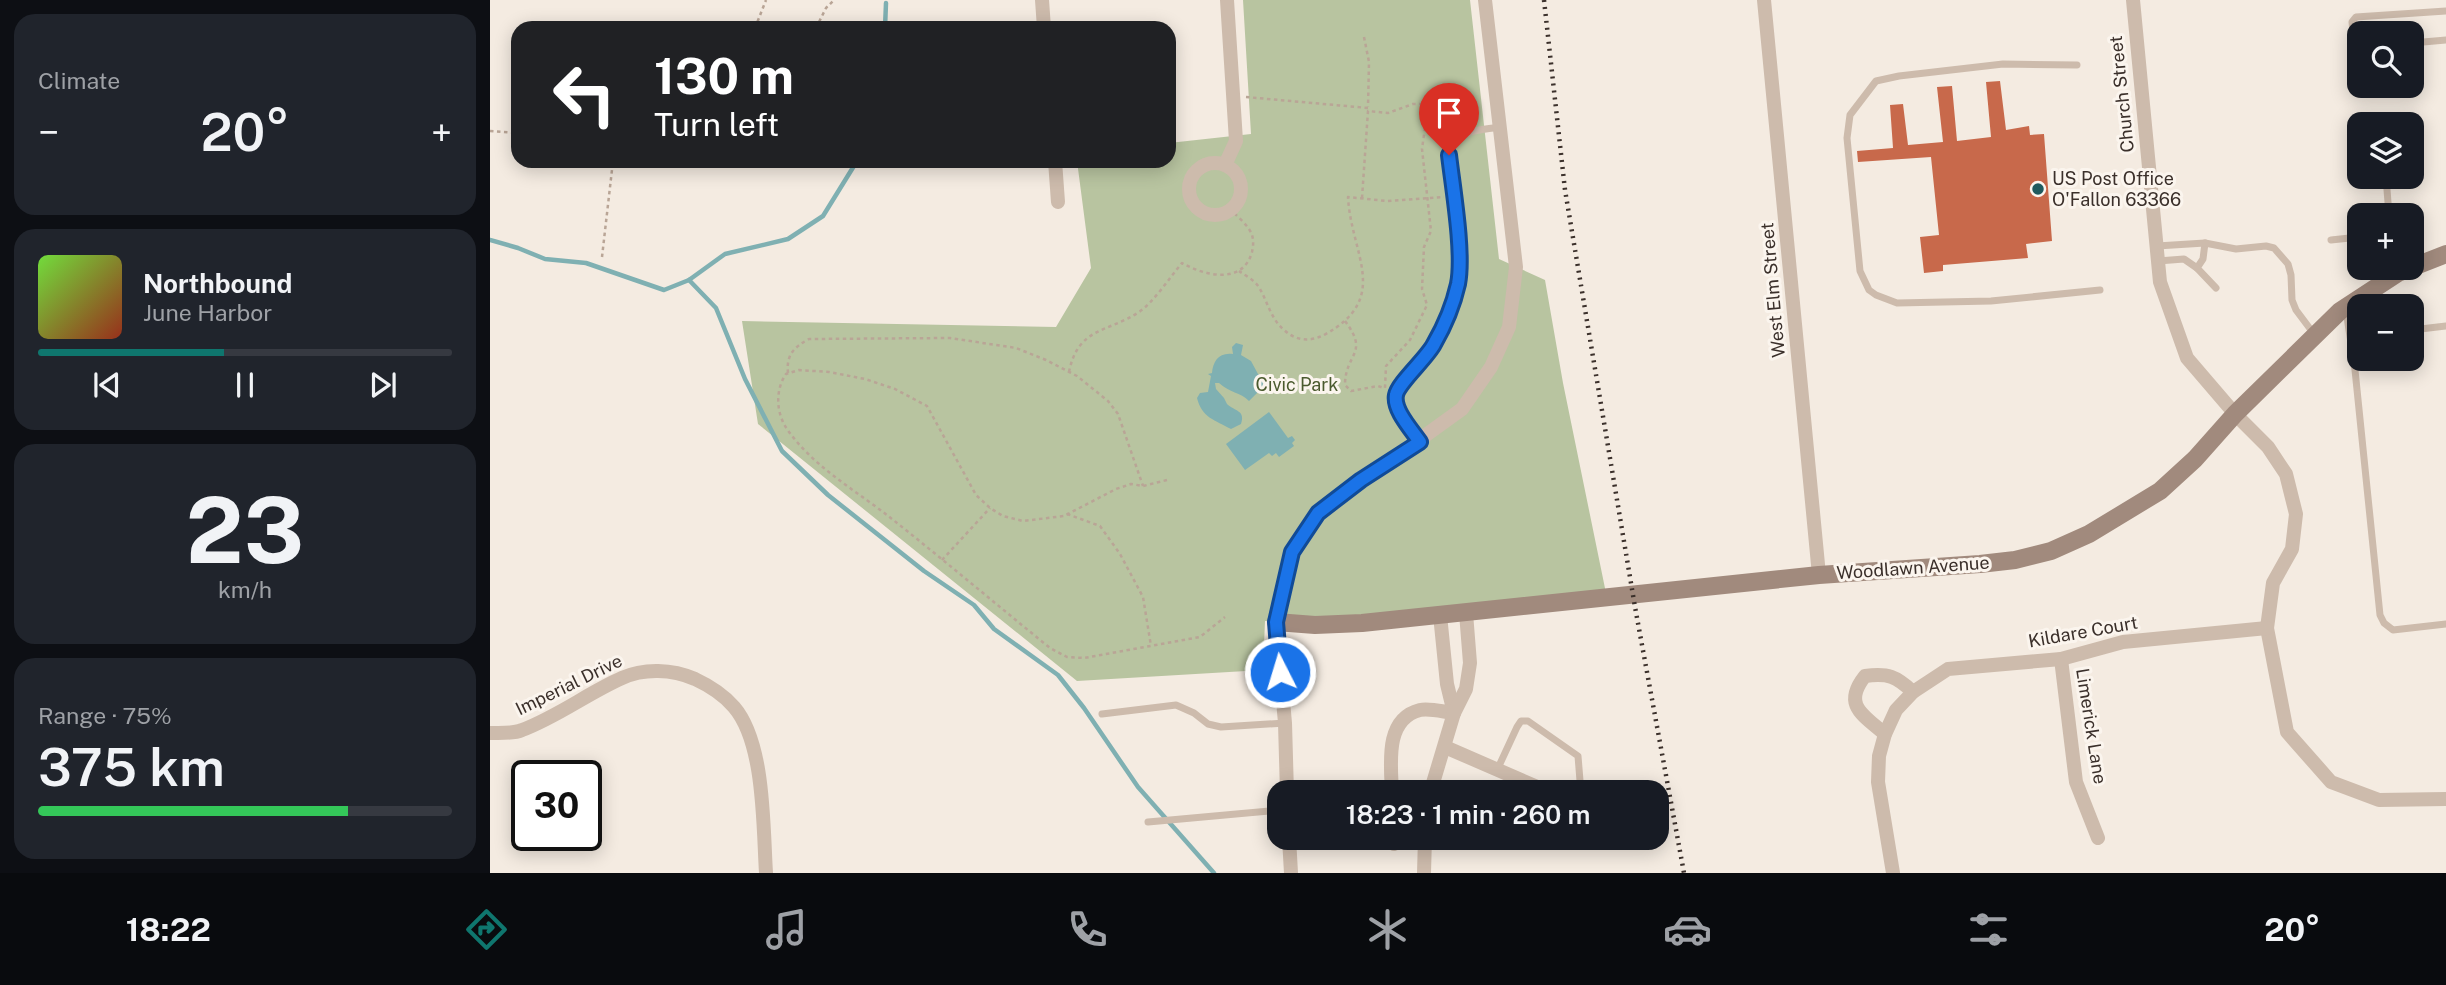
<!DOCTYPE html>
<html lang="en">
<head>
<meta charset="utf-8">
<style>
	:root { --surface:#171b24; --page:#20242c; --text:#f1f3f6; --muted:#9ea1a6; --line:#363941; --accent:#0f766e }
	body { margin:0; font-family:"Public Sans",sans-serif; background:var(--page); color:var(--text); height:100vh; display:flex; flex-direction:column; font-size:26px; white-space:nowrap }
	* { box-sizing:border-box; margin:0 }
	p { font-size:23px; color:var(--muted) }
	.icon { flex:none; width:38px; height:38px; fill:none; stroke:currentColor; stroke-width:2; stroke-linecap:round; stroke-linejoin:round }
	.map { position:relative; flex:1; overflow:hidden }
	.sheet { display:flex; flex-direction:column; gap:14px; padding:14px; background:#0d0f14; width:490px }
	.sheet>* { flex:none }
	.banner { position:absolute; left:21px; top:21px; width:665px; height:147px; border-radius:21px; box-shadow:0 4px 18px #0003; background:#202124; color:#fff; overflow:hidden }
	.controls { position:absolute; left:1857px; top:21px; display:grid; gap:14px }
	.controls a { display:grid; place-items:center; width:77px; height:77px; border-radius:14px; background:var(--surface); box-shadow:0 4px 18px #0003; font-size:35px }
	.speed { position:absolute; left:21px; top:760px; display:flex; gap:14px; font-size:35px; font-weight:700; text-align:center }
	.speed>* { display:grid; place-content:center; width:91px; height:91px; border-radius:50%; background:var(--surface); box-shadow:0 4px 18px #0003; line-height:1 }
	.speed .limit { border:4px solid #111; border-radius:10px; background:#fff; color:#111 }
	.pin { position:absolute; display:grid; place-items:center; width:60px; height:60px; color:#fff; margin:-72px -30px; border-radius:50% 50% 50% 0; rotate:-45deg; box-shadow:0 0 7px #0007 }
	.pin .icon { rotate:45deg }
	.me { position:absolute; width:77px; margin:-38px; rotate:355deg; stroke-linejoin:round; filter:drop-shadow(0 0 5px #0008) }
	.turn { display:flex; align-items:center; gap:24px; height:147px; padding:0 28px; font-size:32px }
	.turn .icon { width:91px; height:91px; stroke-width:2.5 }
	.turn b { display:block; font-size:49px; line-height:60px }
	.big { font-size:52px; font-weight:600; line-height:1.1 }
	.sheet .card { flex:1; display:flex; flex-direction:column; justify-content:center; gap:10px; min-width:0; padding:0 24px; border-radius:21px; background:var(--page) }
	.sheet .dial { align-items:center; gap:0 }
	.dial b { font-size:91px; line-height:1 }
	.song { display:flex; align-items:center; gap:21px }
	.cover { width:84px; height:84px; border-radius:10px; background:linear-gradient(135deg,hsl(100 70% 55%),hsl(10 70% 35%)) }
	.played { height:7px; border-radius:4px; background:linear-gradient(90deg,var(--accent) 45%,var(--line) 45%) }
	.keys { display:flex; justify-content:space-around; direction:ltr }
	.heat { display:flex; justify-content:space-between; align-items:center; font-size:38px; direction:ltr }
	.charge { height:10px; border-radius:5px; background:linear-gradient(90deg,#34c759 75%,var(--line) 0) }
	.trip { position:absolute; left:777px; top:780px; width:402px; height:70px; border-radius:21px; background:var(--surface); box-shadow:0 4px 18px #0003; font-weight:600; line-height:70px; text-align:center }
	.dock { display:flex; height:112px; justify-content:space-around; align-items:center; background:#090b0e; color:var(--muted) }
	.dock .icon { width:49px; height:49px }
	.dock .on { color:var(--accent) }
	.dock b { font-size:32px; color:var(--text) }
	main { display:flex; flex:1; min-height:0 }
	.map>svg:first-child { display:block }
</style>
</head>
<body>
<main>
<section class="sheet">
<div class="card"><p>Climate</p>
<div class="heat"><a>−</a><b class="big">20°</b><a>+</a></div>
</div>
<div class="card">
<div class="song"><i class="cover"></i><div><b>Northbound</b><p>June Harbor</p></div></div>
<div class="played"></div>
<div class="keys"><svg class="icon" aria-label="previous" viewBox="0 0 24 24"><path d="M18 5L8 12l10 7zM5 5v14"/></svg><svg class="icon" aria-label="pause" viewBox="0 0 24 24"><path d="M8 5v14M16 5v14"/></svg><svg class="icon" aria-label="next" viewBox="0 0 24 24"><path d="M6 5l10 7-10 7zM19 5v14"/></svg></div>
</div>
<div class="card dial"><b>23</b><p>km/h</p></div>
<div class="card"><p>Range · 75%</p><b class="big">375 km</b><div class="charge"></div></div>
</section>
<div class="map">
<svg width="1956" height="873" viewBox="0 0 1956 873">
	<rect width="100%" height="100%" fill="#f4ebe1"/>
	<path fill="#b8c4a0" d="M753,0H980L1009,259L1055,280L1073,383L1117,598L825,625L775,621L773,670L587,681L268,424L252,321L566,327L601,268L587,161H679V143L761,134Z"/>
	<g fill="#7fb0b2">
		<path d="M746,343L753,345L751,355L761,361L768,374L777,378L772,388L759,401C750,392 740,393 729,383H725L726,389L734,398L737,404C744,411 756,410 751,424L741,429C725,420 712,418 707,398L710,393L718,392L721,376L718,374L722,373C723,361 729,352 743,354L742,347Z"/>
		<path d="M779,412L798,438L802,436L805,440L802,443L804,446L789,457L786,453L782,456L779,453L755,470L736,444Z"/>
	</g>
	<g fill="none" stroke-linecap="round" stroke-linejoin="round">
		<g stroke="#7fb0b2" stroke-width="4.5">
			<path d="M395,28L396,3"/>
			<path d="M0,240L28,248L55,259L96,263L174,290L199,280L235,254L298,239L333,216L367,161"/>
			<path d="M199,280L226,308L255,379L292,451L338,495L434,571L484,605L504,629L568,675L594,708L648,787L724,873"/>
		</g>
	</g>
	<path fill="#c8694b" d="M1510,81L1516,130L1539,126L1540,135L1554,134L1562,241L1536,244L1538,258L1453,265V271L1434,273L1430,237L1449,235L1441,157L1368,162L1367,151L1403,148L1400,105L1413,104L1418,145L1453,142L1447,87L1462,86L1467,141L1501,137L1496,82Z"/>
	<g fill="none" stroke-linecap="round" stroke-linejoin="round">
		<g stroke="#b9a596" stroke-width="2.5" stroke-dasharray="3.5 3.5" stroke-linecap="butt">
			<path d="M265,28L276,0"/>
			<path d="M326,28L336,8L344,0"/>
			<path d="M874,37L879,62L878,107"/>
			<path d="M756,97L878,108"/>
			<path d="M0,131L28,133"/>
			<path d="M872,198L878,111L898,113L923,104H932L937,113L932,149L941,231L934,247L932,289L937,305L920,340L896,366L895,388"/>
			<path d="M112,257L123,161"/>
			<path d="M749,271C756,276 766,281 770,289C778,303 781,319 794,330C806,341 820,342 834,335C902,298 861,255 858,197L897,201L954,197"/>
			<path d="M855,321C880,354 855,353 855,385L861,391L888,386L894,388"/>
			<path d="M579,372C588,327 617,333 649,312C664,302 680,277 692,263C715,276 753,285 762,252C763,247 764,241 762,235C759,226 748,217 741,210"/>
			<path d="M298,373C296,355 304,347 319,339L460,338L526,348L556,360L587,376L618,401L628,414L653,486"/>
			<path d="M677,480L653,486L641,484L626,489L574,516L533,521L513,516L500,508L486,495L437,406L405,389L375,379L339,372L309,370L296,374C285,390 286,413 297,429C323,467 367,491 402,519C455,561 507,605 560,648L577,657L594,658L710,637L735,617"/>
			<path d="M577,514L610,526L630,554L653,597L661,646"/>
			<path d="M452,560L500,508"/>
		</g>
		<g stroke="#cdbbac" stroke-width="7">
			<path d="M1922,43L1956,40"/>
			<path d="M1869,46L1864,42L1862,22L1866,17L1956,11"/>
			<path d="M1587,65L1513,64L1409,76L1386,81L1360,115L1357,138L1370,271L1379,290L1386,295L1407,303L1501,301L1610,290"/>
			<path d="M1896,177L1899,215"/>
			<path d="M1841,240L1869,237"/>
			<path d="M1715,243L1713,259L1707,268L1726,288"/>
			<path d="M1667,246L1715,243L1746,249L1776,246L1784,248L1798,264L1801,275L1802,300L1806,310L1824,334"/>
			<path d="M1668,261L1694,259L1707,268"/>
			<path d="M1856,310L1865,370L1890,615L1894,623L1903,630L1956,624"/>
			<path d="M1922,330L1956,326"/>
			<path d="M929,441C922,429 902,409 906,394C908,382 937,358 945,343C955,324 963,305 968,284C974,252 963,190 959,155C966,129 986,131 1010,127"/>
			<path d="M612,714L686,705L704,713L718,724L731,727L795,723"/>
			<path d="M1008,768L1027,727L1031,721H1038L1088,756L1091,793"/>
			<path d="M658,822L789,810"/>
		</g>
		<g stroke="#cdbbac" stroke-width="14">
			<path d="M552,0L554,28"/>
			<path d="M1274,0L1329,575"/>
			<path d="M1643,0L1670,282L1697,358L1745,414L1778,447L1796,474L1806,514L1802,549L1783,583L1777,628L1797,732L1841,782L1889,800L1956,799"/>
			<path d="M565,161L568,202"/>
			<circle cx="725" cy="189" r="26"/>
			<path d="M735,165L746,141L737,0"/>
			<path d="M950,615L957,684L964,713"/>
			<path d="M1571,659L1586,782L1608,838"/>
			<path d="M0,733C10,733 23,734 32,730C67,717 98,693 132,678C154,668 182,669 205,679C220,686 233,694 244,707C275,743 273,827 276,873"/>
			<path d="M1395,734C1373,715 1352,705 1375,676C1398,673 1406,676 1423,692"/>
			<path d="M955,747L1061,793"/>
			<path d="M797,793L795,723L786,622L802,552L828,513L972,409L1001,367L1019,327L1026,267L995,0"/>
			<path d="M902,793C901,765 894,719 930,710C940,708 954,712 964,713"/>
			<path d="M940,793L964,713L976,689L980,663L976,613"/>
			<path d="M799,838L801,873"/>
			<path d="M903,838L904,844"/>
			<path d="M934,873L935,838"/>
			<path d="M1403,873L1388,782L1389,756L1395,734L1406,710L1423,692L1458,669L1571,659L1633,642L1777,628"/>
		</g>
		<path stroke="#a18a7d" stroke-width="18" d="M786,622L825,625L872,623L1329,575L1490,564L1525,560L1561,551L1599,534L1670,491L1705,459L1745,414L1850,311L1908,273L1956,254"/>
		<path stroke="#3b302b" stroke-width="4.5" stroke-dasharray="2 5" stroke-linecap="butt" d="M1054,0L1075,190L1145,607L1194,873"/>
	</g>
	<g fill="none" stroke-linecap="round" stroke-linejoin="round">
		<defs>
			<path id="route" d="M790,672L786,622L802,552L828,513L871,480L930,442C922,430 903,410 906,395C908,383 937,358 944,344C955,325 963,306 968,284C974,253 963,189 959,155"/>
		</defs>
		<use href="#route" stroke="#114b97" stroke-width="18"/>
		<use href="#route" stroke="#1a73e8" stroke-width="12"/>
	</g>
	<circle fill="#1f5a5e" stroke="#fbf5ee" stroke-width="2.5" cx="1548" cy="189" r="7"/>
	<g text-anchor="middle" stroke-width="6" stroke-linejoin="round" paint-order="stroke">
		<g font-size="18" fill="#3b302b" stroke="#fbf5ee">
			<text transform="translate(1632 94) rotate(-96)" y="6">Church Street</text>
			<text transform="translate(1283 290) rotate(-95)" y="6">West Elm Street</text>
			<text transform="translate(1423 568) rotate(-4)" y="6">Woodlawn Avenue</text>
			<text transform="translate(1593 632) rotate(-10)" y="6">Kildare Court</text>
			<text transform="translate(79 685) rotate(-26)" y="6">Imperial Drive</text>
			<text transform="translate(1601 726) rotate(81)" y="6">Limerick Lane</text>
		</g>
		<g font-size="18" fill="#3b302b" stroke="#fbf5ee" text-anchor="start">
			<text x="1562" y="185">US Post Office<tspan x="1562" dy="21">O'Fallon 63366</tspan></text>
		</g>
		<g font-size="18" fill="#4a5a2e" stroke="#fbf5ee">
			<text x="807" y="391">Civic Park</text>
		</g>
	</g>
</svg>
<div class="controls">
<a><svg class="icon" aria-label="search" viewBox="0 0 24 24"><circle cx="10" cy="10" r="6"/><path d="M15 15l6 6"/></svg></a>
<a><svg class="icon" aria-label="layers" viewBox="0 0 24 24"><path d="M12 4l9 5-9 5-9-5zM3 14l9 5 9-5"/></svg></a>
<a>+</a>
<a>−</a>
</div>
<div class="speed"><div class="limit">30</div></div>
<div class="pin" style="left:959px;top:155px;background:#d93025"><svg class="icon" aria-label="arrive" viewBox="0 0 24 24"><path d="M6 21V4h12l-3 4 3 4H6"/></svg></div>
<svg class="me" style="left:790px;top:672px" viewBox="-20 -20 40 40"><circle r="17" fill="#1a73e8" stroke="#fff" stroke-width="3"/><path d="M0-11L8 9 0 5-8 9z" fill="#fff"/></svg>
<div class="trip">18:23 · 1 min · 260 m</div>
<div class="banner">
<div class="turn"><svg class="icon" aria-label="left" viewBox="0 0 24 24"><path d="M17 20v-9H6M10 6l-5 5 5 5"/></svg><div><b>130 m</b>Turn left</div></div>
</div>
</div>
</main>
<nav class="dock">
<b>18:22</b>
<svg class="icon on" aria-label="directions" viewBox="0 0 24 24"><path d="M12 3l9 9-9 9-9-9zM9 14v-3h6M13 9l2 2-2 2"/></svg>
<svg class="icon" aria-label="music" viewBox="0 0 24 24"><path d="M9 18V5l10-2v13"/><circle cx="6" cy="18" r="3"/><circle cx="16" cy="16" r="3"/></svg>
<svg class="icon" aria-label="phone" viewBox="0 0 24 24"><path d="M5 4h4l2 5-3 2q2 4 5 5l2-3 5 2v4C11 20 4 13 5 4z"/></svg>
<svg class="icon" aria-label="climate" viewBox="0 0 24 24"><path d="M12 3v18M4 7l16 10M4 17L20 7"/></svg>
<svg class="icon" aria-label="car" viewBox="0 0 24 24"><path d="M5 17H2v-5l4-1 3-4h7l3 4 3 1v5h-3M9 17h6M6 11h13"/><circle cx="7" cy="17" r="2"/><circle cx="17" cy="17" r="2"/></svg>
<svg class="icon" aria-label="filters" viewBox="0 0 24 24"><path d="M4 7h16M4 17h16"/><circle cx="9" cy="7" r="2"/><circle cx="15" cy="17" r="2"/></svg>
<b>20°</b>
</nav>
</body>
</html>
